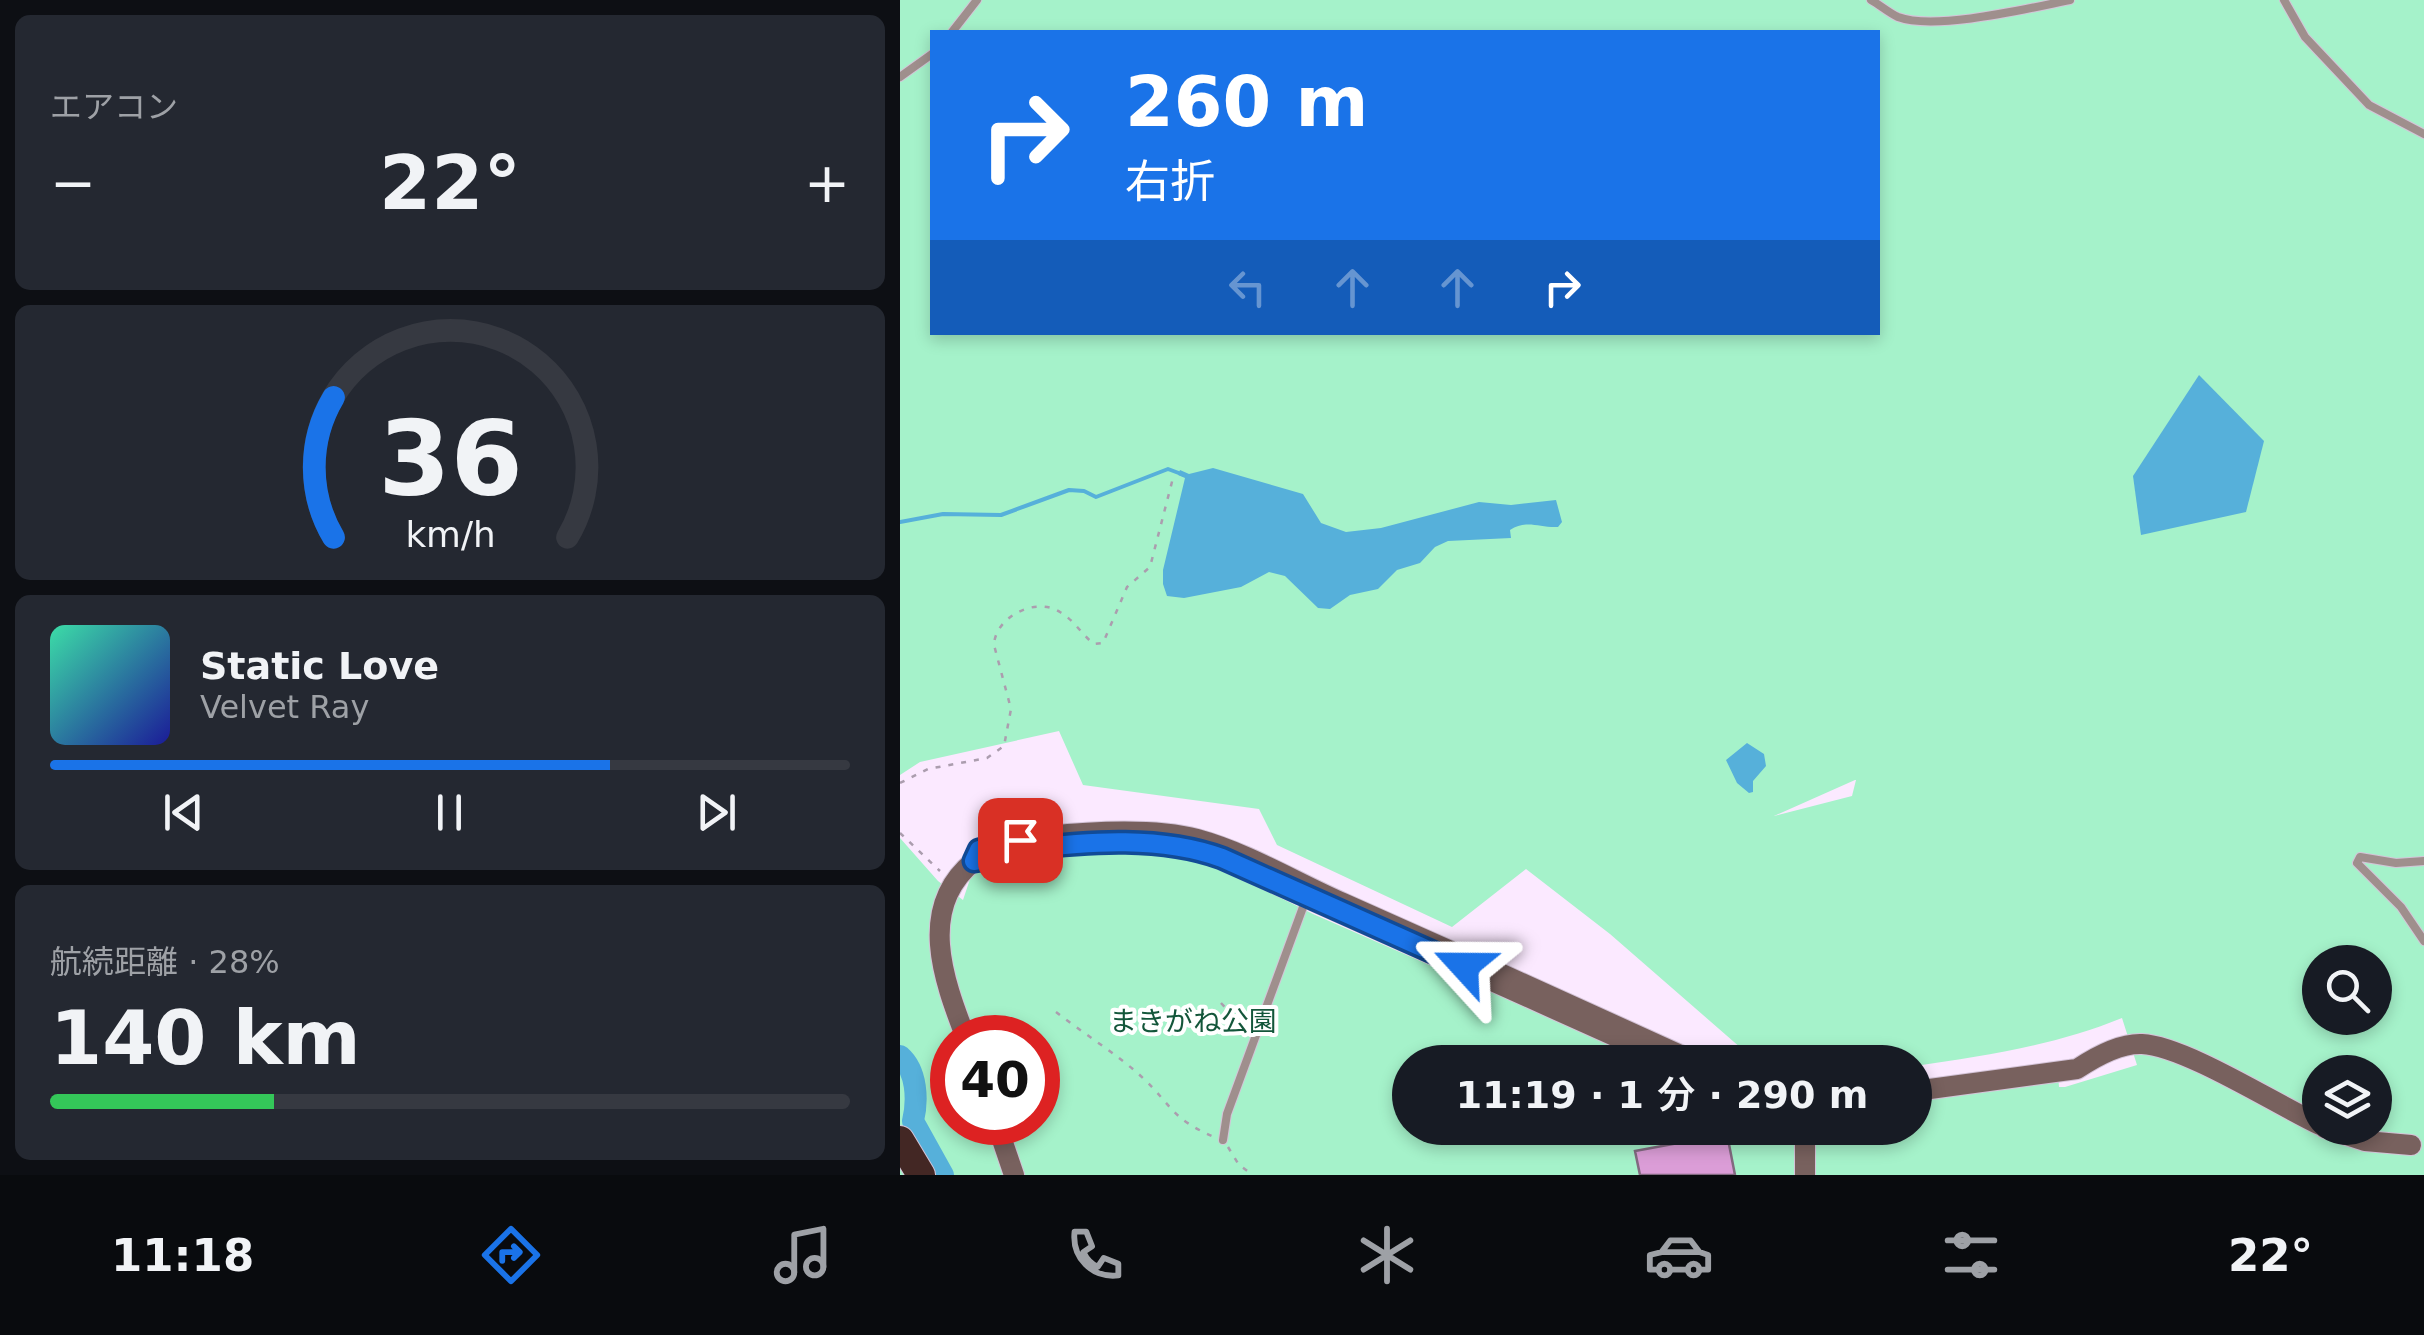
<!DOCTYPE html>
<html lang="ja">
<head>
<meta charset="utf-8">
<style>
	:root { --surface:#171b24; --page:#242831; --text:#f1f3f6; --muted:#9ea1a6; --line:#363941; --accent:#1a73e8 }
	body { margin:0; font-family:"DejaVu Sans","Noto Sans JP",sans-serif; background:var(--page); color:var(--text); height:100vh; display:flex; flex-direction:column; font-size:38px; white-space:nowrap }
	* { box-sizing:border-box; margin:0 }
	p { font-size:32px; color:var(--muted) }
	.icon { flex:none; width:55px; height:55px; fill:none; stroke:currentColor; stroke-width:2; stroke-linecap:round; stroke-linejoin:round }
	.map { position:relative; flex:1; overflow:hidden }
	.drawer { display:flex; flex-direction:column; gap:15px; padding:15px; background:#0d0f14; width:900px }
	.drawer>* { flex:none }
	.guide { position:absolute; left:30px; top:30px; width:950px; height:305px; border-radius:0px; box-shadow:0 5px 15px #0003; background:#1a73e8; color:#fff; overflow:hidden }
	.controls { position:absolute; left:1402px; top:945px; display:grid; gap:20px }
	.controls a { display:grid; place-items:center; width:90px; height:90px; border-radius:50%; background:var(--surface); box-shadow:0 5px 15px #0003; font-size:50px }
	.speed { position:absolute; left:30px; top:1015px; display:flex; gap:20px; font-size:50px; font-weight:700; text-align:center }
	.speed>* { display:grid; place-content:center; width:130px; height:130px; border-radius:50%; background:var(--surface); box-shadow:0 5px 15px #0003; line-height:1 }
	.speed .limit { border:15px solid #d22; background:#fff; color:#111 }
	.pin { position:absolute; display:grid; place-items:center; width:85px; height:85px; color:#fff; margin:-42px; border-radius:20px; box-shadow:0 5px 15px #0006 }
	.me { position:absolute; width:110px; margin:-55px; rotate:294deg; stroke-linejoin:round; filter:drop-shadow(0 0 8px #0008) }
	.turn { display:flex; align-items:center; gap:35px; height:210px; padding:0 30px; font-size:45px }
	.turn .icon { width:130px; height:130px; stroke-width:2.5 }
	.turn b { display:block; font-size:70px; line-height:85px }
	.lanes { display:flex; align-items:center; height:95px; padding:0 30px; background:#0003; justify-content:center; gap:50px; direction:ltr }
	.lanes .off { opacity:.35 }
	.big { font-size:75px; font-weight:600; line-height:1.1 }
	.drawer .widget { flex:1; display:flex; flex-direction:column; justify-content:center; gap:15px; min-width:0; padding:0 35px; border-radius:15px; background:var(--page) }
	.drawer .dial { align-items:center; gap:0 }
	.dial svg { height:260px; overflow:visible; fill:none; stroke:var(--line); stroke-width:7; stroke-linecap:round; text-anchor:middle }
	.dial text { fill:var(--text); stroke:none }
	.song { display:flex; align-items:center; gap:30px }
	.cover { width:120px; height:120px; border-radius:15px; background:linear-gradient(135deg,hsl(160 70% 55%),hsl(240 70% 35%)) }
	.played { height:10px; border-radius:5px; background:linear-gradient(90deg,var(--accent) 70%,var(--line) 70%) }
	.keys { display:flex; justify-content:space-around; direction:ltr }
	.heat { display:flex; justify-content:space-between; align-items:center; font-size:55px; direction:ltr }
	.charge { height:15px; border-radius:8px; background:linear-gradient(90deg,#34c759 28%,var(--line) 0) }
	.trip { position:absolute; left:492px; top:1045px; width:540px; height:100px; border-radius:50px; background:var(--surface); box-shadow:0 5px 15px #0003; font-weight:600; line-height:100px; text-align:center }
	.dock { display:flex; height:160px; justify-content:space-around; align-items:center; background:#090b0e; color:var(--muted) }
	.dock .icon { width:70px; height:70px }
	.dock .active { color:var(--accent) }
	.dock b { font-size:45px; color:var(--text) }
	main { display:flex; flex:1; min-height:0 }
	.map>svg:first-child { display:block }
</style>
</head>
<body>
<main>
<section class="drawer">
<div class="widget"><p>エアコン</p>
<div class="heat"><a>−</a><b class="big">22°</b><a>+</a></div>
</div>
<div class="widget dial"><svg viewBox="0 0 100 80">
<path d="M14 69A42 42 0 1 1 86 69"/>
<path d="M14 69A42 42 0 0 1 14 26" stroke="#1a73e8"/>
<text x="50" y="56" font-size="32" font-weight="700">36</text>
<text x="50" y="72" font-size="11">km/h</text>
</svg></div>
<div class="widget">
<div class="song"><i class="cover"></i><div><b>Static Love</b><p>Velvet Ray</p></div></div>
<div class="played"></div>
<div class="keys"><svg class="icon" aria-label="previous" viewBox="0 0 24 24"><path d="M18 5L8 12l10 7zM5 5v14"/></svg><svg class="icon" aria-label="pause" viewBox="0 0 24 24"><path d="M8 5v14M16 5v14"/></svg><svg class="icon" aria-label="next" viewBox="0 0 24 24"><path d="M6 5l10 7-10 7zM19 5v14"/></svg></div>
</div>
<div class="widget"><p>航続距離 · 28%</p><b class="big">140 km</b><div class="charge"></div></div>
</section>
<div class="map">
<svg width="1524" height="1175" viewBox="0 0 1524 1175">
	<rect width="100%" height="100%" fill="#fbe9ff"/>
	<path fill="#a5f2ca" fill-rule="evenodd" d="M0,0H1524V1175H0V838L38,881L63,900L70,879L85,863L242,847L291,853L413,914L751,1062H510V1128H1015V1096L1158,1075L1159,1087H1165L1237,1065L1222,1018C1156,1045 1086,1056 1015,1066V1062H857L710,934L626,869L552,927L377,845L359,809L183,785L159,731L20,762L0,775ZM32,32H978V332H32ZM956,780L952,796L874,816L955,780ZM1420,962H1475V1018H1420ZM52,1038H138V1122H52ZM1420,1072H1475V1128H1420Z"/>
	<g fill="#56b0da">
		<path d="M1299,375L1364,441L1346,512L1241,535L1233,476Z"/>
		<path d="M313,468L403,494L421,523L446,532L481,528L579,502L611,505L656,500L662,522L658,527C639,528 627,519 610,530L611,538L548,541L535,547L520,563L497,570L478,589L450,595L430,609L418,608L385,576L369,572L341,587L284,598L267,596L263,584V570L285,478L278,475L280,470L289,474Z"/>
		<path d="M847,743L864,754L866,766L853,781V792L849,793L837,783L826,760Z"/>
	</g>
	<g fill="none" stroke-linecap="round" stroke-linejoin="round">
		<path stroke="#56b0da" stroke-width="4" d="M0,522L43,514L101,515L169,490L184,491L196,497L268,469L284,475"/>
		<path stroke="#56b0da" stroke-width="22" d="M0,1056C17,1071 18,1100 13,1121L43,1175"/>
	</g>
	<path fill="#db9dd7" stroke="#826a80" stroke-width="2.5" d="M827,1134L835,1175H740L735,1151Z"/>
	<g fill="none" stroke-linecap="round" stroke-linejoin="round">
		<defs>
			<g id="lane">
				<path d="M971,0C980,5 989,13 998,17C1035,31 1130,8 1170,0"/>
				<path d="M1384,0L1405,37L1469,105L1524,134"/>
				<path d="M52,32L77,0"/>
				<path d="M0,77L32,54"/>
				<path d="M1524,861L1496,863L1460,857L1457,863L1501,907L1524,941"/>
				<path d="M323,1140L327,1114L406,899"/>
			</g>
			<g id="secondary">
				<path d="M66,1038C43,979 17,907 74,861"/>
				<path d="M772,1062L312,855C253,838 187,841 127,850C109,852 92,859 74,861L79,851C129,832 245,825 297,839C348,853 395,882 443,903C561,955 679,1009 796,1062"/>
				<path d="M1015,1091L1177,1069C1195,1057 1221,1043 1242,1044C1285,1046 1377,1105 1420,1125"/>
				<path d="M96,1122L114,1175"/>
				<path d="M1425,1128L1465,1141L1511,1145"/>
				<path d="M905,1175V1128"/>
			</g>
			<path id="highway" d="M0,1140L21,1175"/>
		</defs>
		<use href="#lane" stroke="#d4c4d8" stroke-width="10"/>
		<use href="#secondary" stroke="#d4c4d8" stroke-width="22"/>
		<use href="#highway" stroke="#d4c4d8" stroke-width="30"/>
		<g stroke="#ab9dae" stroke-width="2.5" stroke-dasharray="5 8" stroke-linecap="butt">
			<path d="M0,783L28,769L87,758L104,746L111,709L94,645C95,617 136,596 160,612C174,620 182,635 194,644L203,643L227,587L250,567L274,474"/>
			<path d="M0,833L40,871"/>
			<path d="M321,1003L347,1031"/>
			<path d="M156,1012C184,1034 217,1054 243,1078C274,1108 271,1118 314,1137"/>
			<path d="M328,1147L339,1165L353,1175"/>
		</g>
		<use href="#lane" stroke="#9f8f8d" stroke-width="8"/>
		<use href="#secondary" stroke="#78615e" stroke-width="20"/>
		<use href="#highway" stroke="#432724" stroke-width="28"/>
	</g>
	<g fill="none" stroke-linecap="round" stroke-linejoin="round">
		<defs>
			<path id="route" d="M120,840L79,850L74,861C92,859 109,852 127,849C189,841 262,836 322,858L564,966"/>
		</defs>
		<use href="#route" stroke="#114b97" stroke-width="25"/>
		<use href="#route" stroke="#1a73e8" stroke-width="18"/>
	</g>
	<g text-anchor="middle" stroke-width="8" stroke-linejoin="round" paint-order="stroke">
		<g font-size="28" fill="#13563a" stroke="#fff">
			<text x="293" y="1031">まきがね公園</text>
		</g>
	</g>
</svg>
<div class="controls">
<a><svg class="icon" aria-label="search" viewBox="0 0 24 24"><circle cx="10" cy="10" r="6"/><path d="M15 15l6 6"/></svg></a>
<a><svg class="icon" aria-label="layers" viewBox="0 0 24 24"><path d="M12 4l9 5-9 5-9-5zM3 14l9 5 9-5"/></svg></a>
</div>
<div class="speed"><div class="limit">40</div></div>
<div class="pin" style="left:120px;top:840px;background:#d93025"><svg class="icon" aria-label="arrive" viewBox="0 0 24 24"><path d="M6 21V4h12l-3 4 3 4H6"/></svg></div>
<svg class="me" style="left:564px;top:966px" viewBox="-20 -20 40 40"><path d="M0-17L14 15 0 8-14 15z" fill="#1a73e8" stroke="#fff" stroke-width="4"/></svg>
<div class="trip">11:19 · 1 分 · 290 m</div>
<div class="guide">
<div class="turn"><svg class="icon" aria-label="right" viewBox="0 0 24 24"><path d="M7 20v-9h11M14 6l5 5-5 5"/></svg><div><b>260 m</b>右折</div></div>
<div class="lanes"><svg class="icon off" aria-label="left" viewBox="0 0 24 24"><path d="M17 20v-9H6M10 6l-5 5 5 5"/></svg><svg class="icon off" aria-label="ahead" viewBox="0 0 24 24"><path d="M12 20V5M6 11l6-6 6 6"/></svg><svg class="icon off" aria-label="ahead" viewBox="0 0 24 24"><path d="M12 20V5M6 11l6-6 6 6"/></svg><svg class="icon" aria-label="right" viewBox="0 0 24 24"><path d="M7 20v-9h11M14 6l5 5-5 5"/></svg></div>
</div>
</div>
</main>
<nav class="dock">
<b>11:18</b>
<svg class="icon active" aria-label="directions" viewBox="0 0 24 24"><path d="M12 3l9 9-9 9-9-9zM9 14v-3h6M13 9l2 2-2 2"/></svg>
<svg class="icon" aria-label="music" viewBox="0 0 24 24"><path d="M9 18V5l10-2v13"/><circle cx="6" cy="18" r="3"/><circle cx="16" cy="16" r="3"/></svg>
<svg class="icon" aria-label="phone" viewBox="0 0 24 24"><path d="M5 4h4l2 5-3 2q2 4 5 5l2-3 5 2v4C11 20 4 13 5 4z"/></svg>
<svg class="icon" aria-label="climate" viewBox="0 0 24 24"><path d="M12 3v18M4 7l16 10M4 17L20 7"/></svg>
<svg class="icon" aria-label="car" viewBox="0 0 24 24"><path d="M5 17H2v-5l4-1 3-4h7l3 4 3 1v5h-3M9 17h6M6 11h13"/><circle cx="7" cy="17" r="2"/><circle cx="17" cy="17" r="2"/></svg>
<svg class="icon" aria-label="filters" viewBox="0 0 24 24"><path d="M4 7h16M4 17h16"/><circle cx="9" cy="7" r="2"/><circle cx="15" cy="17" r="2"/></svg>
<b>22°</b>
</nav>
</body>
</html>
